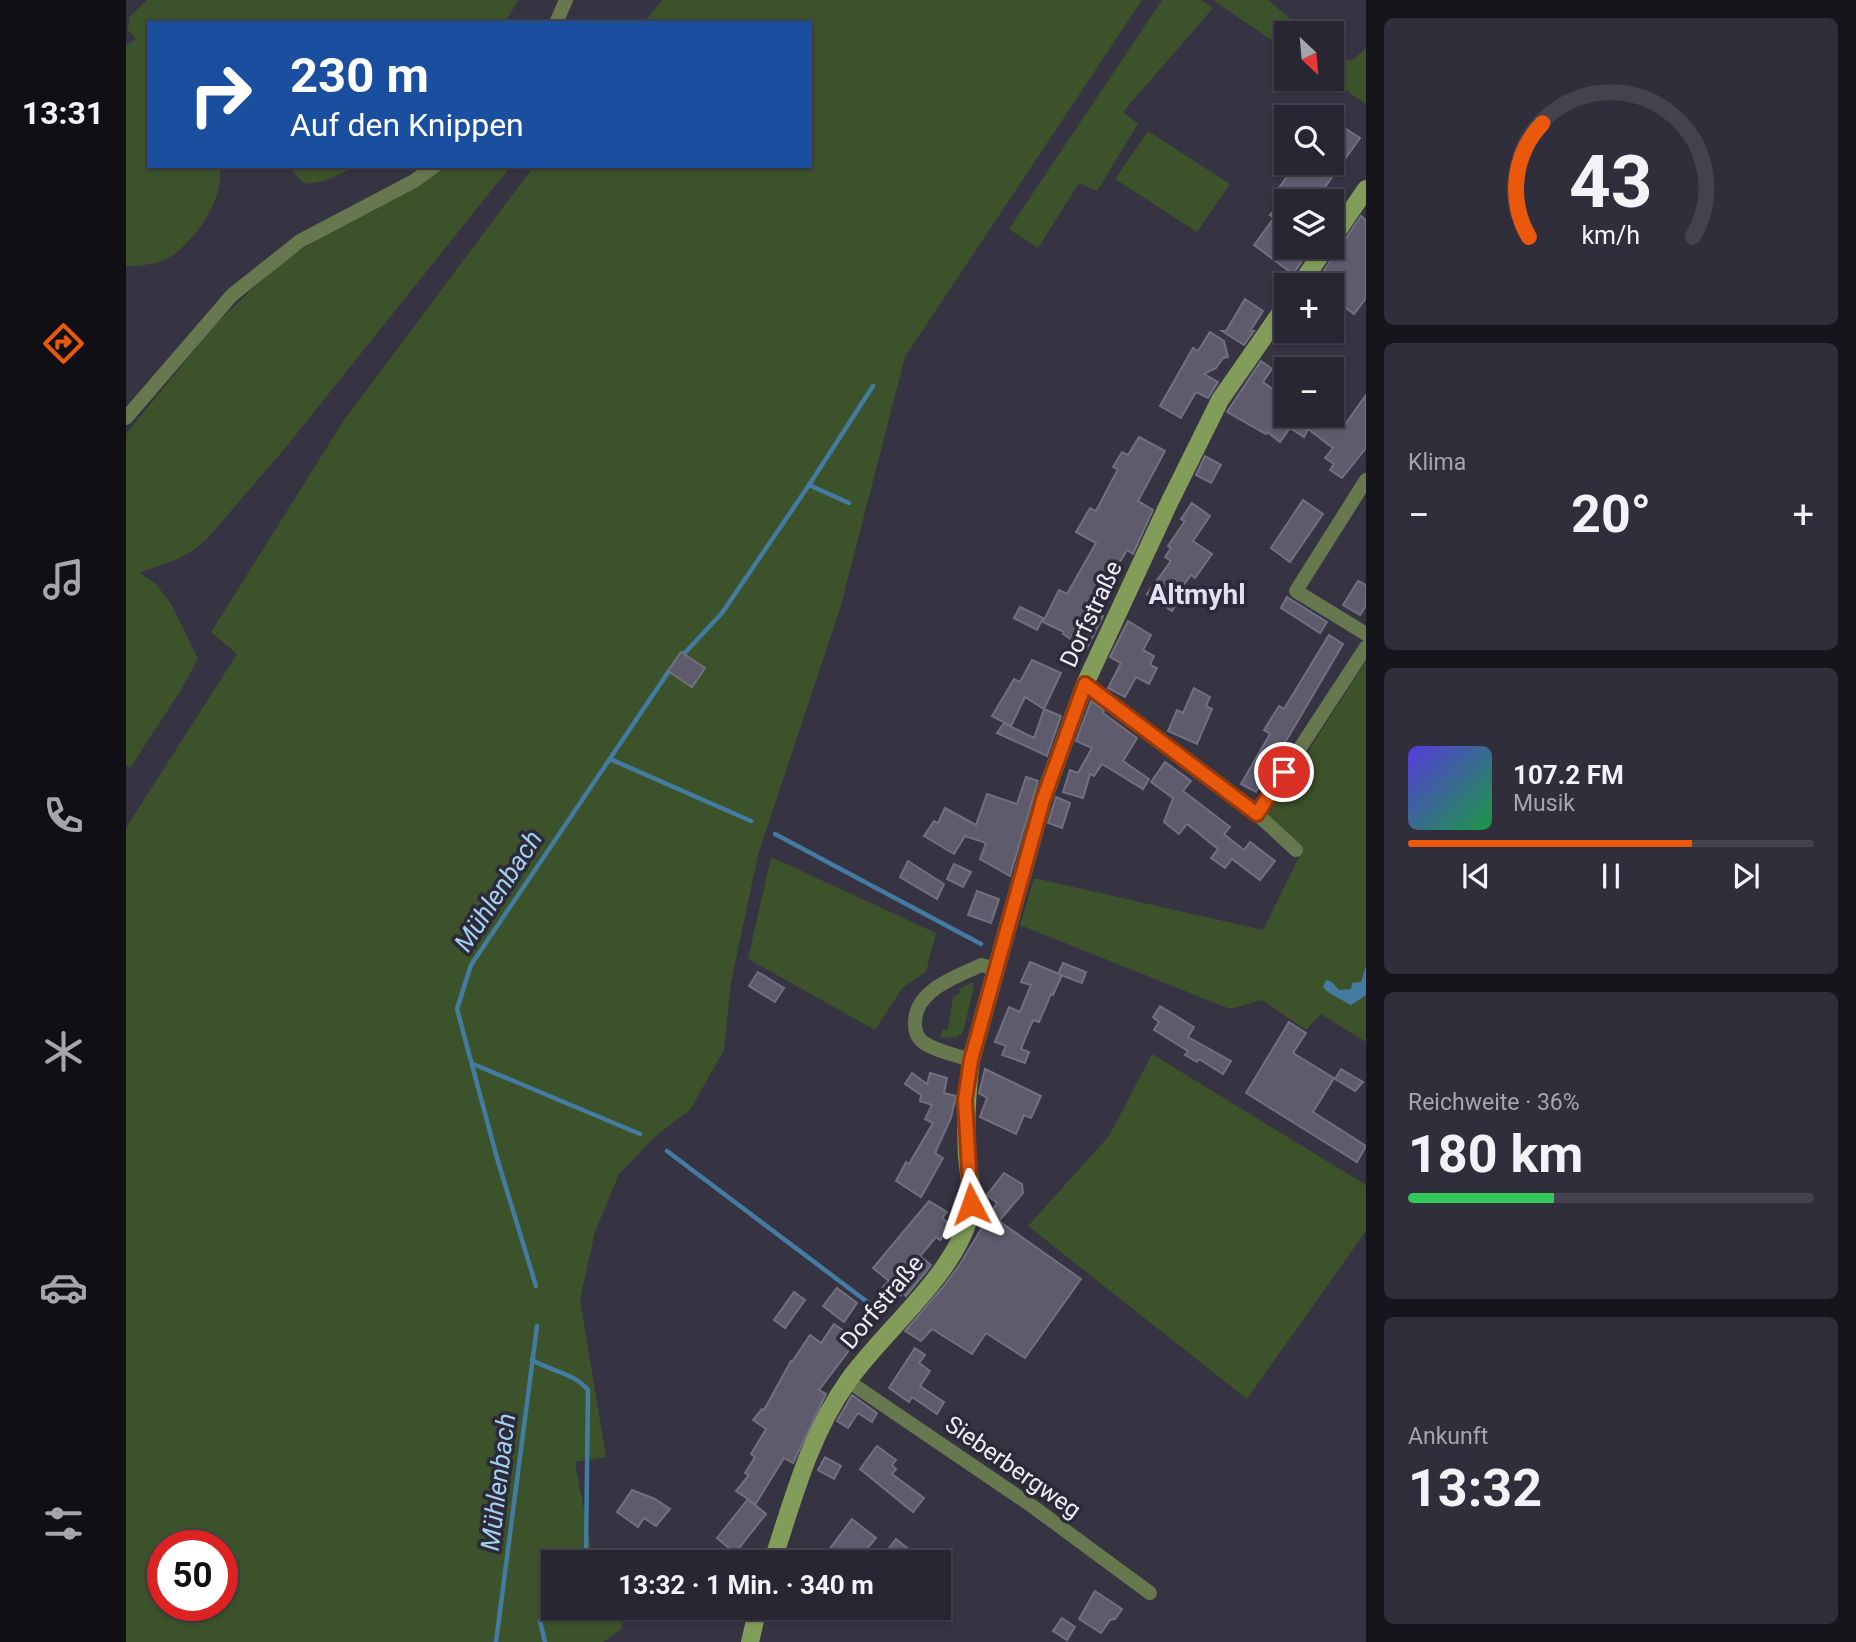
<!DOCTYPE html>
<html lang="de">
<head>
<meta charset="utf-8">
<style>
	:root { --surface:#282632; --page:#302e3a; --text:#f1f3f6; --muted:#a5a5ac; --line:#44434d; --accent:#ea580c }
	body { margin:0; font-family:Roboto,sans-serif; background:var(--page); color:var(--text); height:100vh; display:flex; flex-direction:column; font-size:26px; white-space:nowrap }
	* { box-sizing:border-box; margin:0 }
	p { font-size:23px; color:var(--muted) }
	.icon { flex:none; width:38px; height:38px; fill:none; stroke:currentColor; stroke-width:2; stroke-linecap:round; stroke-linejoin:round }
	.map { position:relative; flex:1; overflow:hidden }
	.side { display:flex; flex-direction:column; gap:18px; padding:18px; background:#16151c; width:490px }
	.side>* { flex:none }
	.banner { position:absolute; left:21px; top:21px; width:665px; height:147px; border-radius:0px; box-shadow:0 2px 5px #0004,0 0 0 2px var(--line); background:#1a4fa0; color:#fff; overflow:hidden }
	.needle { width:46px; rotate:154deg }
	.fabs { position:absolute; left:1148px; top:21px; display:grid; gap:14px }
	.fabs a { display:grid; place-items:center; width:70px; height:70px; border-radius:0px; background:var(--surface); box-shadow:0 2px 5px #0004,0 0 0 2px var(--line); font-size:35px }
	.speed { position:absolute; left:21px; top:1530px; display:flex; gap:14px; font-size:35px; font-weight:700; text-align:center }
	.speed>* { display:grid; place-content:center; width:91px; height:91px; border-radius:50%; background:var(--surface); box-shadow:0 2px 5px #0004,0 0 0 2px var(--line); line-height:1 }
	.speed .limit { border:10px solid #d22; background:#fff; color:#111 }
	.pin { position:absolute; display:grid; place-items:center; width:60px; height:60px; color:#fff; margin:-30px; border:4px solid #fff; border-radius:50%; box-shadow:0 2px 7px #0007 }
	.me { position:absolute; width:77px; margin:-38px; rotate:356deg; stroke-linejoin:round; filter:drop-shadow(0 0 5px #0008) }
	.turn { display:flex; align-items:center; gap:24px; height:147px; padding:0 28px; font-size:32px }
	.turn .icon { width:91px; height:91px; stroke-width:2.5 }
	.turn b { display:block; font-size:49px; line-height:60px }
	.big { font-size:52px; font-weight:700; line-height:1.1 }
	.side .card { flex:1; display:flex; flex-direction:column; justify-content:center; gap:10px; min-width:0; padding:0 24px; border-radius:10px; background:var(--page) }
	.side .dial { align-items:center; gap:0 }
	.dial svg { height:182px; overflow:visible; fill:none; stroke:var(--line); stroke-width:7; stroke-linecap:round; text-anchor:middle }
	.dial text { fill:var(--text); stroke:none }
	.song { display:flex; align-items:center; gap:21px }
	.cover { width:84px; height:84px; border-radius:10px; background:linear-gradient(135deg,hsl(250 70% 55%),hsl(140 70% 35%)) }
	.played { height:7px; border-radius:4px; background:linear-gradient(90deg,var(--accent) 70%,var(--line) 70%) }
	.keys { display:flex; justify-content:space-around; direction:ltr }
	.heat { display:flex; justify-content:space-between; align-items:center; font-size:38px; direction:ltr }
	.charge { height:10px; border-radius:5px; background:linear-gradient(90deg,#34c759 36%,var(--line) 0) }
	.trip { position:absolute; left:415px; top:1550px; width:410px; height:70px; border-radius:0px; background:var(--surface); box-shadow:0 2px 5px #0004,0 0 0 2px var(--line); font-weight:700; line-height:70px; text-align:center }
	main { display:flex; flex:1; min-height:0 }
	.dock { display:flex; flex-direction:column; width:126px; justify-content:space-around; align-items:center; background:#100f14; color:var(--muted) }
	.dock .icon { width:49px; height:49px }
	.dock .on { color:var(--accent) }
	.dock b { font-size:32px; color:var(--text) }
	.map>svg:first-child { display:block }
</style>
</head>
<body>
<main>
<nav class="dock">
<b>13:31</b>
<svg class="icon on" aria-label="directions" viewBox="0 0 24 24"><path d="M12 3l9 9-9 9-9-9zM9 14v-3h6M13 9l2 2-2 2"/></svg>
<svg class="icon" aria-label="music" viewBox="0 0 24 24"><path d="M9 18V5l10-2v13"/><circle cx="6" cy="18" r="3"/><circle cx="16" cy="16" r="3"/></svg>
<svg class="icon" aria-label="phone" viewBox="0 0 24 24"><path d="M5 4h4l2 5-3 2q2 4 5 5l2-3 5 2v4C11 20 4 13 5 4z"/></svg>
<svg class="icon" aria-label="climate" viewBox="0 0 24 24"><path d="M12 3v18M4 7l16 10M4 17L20 7"/></svg>
<svg class="icon" aria-label="car" viewBox="0 0 24 24"><path d="M5 17H2v-5l4-1 3-4h7l3 4 3 1v5h-3M9 17h6M6 11h13"/><circle cx="7" cy="17" r="2"/><circle cx="17" cy="17" r="2"/></svg>
<svg class="icon" aria-label="filters" viewBox="0 0 24 24"><path d="M4 7h16M4 17h16"/><circle cx="9" cy="7" r="2"/><circle cx="15" cy="17" r="2"/></svg>
</nav>
<div class="map">
<svg width="1240" height="1642" viewBox="0 0 1240 1642">
	<rect width="100%" height="100%" fill="#363343"/>
	<g fill="#3c522a" fill-rule="evenodd">
		<path d="M21,0H393L378,23H23V166H94C98,198 73,236 47,255C34,265 16,265 0,267V45L10,39L2,30L3,17Z"/>
		<path d="M536,0H1016L779,357L714,609L632,855L605,982L598,1050L564,1110L532,1134L493,1174L469,1232L454,1300L480,1457L449,1462L468,1563H427V1608H503L494,1630L477,1642H0V828L111,654L85,632L218,420L408,166H684V23H518ZM37,1545H96V1605H37Z"/>
		<path d="M1036,0H1075L1087,8L997,112L1012,124L971,191L953,183L912,248L883,229Z"/>
		<path d="M1087,0H1142L1181,33H1160V50Z"/>
		<path d="M1240,48V104L1203,79H1206V55L1211,60H1227Z"/>
		<path d="M1022,131L1104,184L1071,232L989,179Z"/>
		<path d="M161,166H231L199,181L179,184Z"/>
		<path d="M324,166H385L160,447L80,540C58,560 40,563 13,573L30,584L45,604L72,659L55,690L4,768L0,765V434L89,325L126,289L161,259L192,239Z"/>
		<path d="M1240,661V1042L1195,1014L1180,1030L1136,1000L1104,1009L894,925L908,878L1137,930L1177,849L1140,817Z"/>
		<path d="M645,857L810,933L800,972L777,987L749,1030L622,959Z"/>
		<path d="M847,982L848,986L837,1032L830,1037L814,1038L816,1030L822,1029L827,997L834,992L833,989Z"/>
		<path d="M1026,1054L1240,1185V1231L1121,1399L902,1226L983,1136Z"/>
	</g>
	<path fill="#437ba1" d="M1240,966V995L1225,1005L1203,993L1197,987L1200,980L1206,982L1213,990L1225,989L1226,983L1235,982Z"/>
	<g fill="none" stroke-linecap="round" stroke-linejoin="round">
		<g stroke="#437ba1" stroke-width="4.5">
			<path d="M683,485L747,386"/>
			<path d="M555,657L596,613L683,485L723,503"/>
			<path d="M484,759L625,821"/>
			<path d="M649,834L855,944"/>
			<path d="M347,1064L514,1134"/>
			<path d="M541,1151L748,1307"/>
			<path d="M410,1286L371,1158L331,1009L345,965L545,668"/>
			<path d="M406,1360C425,1371 448,1373 462,1390L460,1552L453,1563"/>
			<path d="M370,1642L411,1326"/>
			<path d="M419,1642L414,1621L427,1593"/>
		</g>
	</g>
	<g fill="#5e5b6c" stroke="#726f80" stroke-width="2">
		<path d="M1217,127L1234,138L1189,201H1160V247H1186L1167,274L1128,245L1148,218L1144,215L1155,201L1147,196L1171,163H1206V146Z"/>
		<path d="M1235,216L1240,220V298L1228,314L1220,308L1215,315L1206,308V285H1188Z"/>
		<path d="M1119,299L1137,311L1124,331H1128L1118,345L1096,331H1100Z"/>
		<path d="M1084,332L1098,341L1102,357L1097,358L1090,368L1078,374L1092,382L1082,398L1070,392L1055,418L1034,406L1067,348L1072,351Z"/>
		<path d="M1135,361L1146,369L1137,382L1160,399V415H1209L1220,423L1240,395V448L1216,478L1204,470L1208,464L1199,458L1207,448L1182,429L1178,437L1164,428L1154,442L1141,432L1140,434L1101,412Z"/>
		<path d="M1013,437L1039,451L1012,501L1027,510L1007,554L1001,550L980,586L984,589L969,612L977,616L960,650L937,634L938,632L917,622L933,590L941,594L970,543L950,532L964,508L970,511L992,469L987,467L996,452L1002,455Z"/>
		<path d="M1079,456L1095,465L1085,483L1070,475Z"/>
		<path d="M1177,500L1197,514L1164,562L1145,548Z"/>
		<path d="M1066,503L1084,516L1067,541L1086,554L1069,578L1065,575L1049,597L1053,600L1046,611L1021,594L1045,561L1039,557L1045,548L1042,546L1059,521L1055,519Z"/>
		<path d="M1232,581L1240,585V606L1234,615L1217,605Z"/>
		<path d="M1161,597L1201,622L1194,633L1155,608Z"/>
		<path d="M894,607L917,618L911,630L888,618Z"/>
		<path d="M1002,621L1025,635L1017,650L1028,656L1024,665L1031,668L1023,684L1010,677L999,697L982,688L995,663L984,657Z"/>
		<path d="M1203,635L1217,644L1130,792L1115,784L1144,734L1138,730L1153,706L1158,709Z"/>
		<path d="M555,652L579,668L566,687L542,671Z"/>
		<path d="M906,660L935,673L918,709L899,697L885,726L866,716L888,679L894,682Z"/>
		<path d="M1068,688L1084,697L1080,706L1086,709L1071,744L1042,731L1051,710L1057,713Z"/>
		<path d="M965,701L978,710L977,713L1011,738L997,761L1023,779L1017,789L976,764L968,776L964,774L957,798L937,792L944,770L952,773L966,748L950,741Z"/>
		<path d="M918,709L935,716L921,756L871,733L878,723L908,738Z"/>
		<path d="M1039,762L1065,781L1057,791L1104,827L1098,834L1118,850L1124,842L1149,861L1134,880L1106,859L1099,868L1085,858L1092,849L1061,824L1053,834L1038,822L1047,798L1025,782Z"/>
		<path d="M900,777L912,781L884,876L854,859L860,843L839,836L828,854L798,836L808,821L812,823L819,808L850,825L861,794L891,804Z"/>
		<path d="M930,797L944,803L936,828L922,823Z"/>
		<path d="M782,861L818,884L811,899L774,877Z"/>
		<path d="M828,864L845,872L837,887L821,879Z"/>
		<path d="M851,891L873,899L865,923L842,915Z"/>
		<path d="M904,962L936,975L927,995L925,994L913,1022L907,1020L901,1034L895,1049L903,1052L899,1063L876,1055L880,1046L869,1042L883,1007L894,1012L905,985L895,982Z"/>
		<path d="M937,963L960,972L956,983L932,974Z"/>
		<path d="M632,972L658,988L649,1002L623,986Z"/>
		<path d="M1034,1006L1068,1027L1062,1037L1105,1061L1097,1074L1073,1059L1071,1062L1059,1055L1062,1051L1028,1030L1033,1022L1027,1017Z"/>
		<path d="M1163,1022L1180,1033L1167,1053L1208,1078L1187,1112L1240,1146L1231,1162L1120,1093Z"/>
		<path d="M859,1069L915,1096L905,1118L898,1115L890,1134L854,1117L861,1098L853,1093Z"/>
		<path d="M1215,1069L1237,1082L1229,1091L1209,1079Z"/>
		<path d="M786,1073L801,1084L804,1073L821,1078L818,1093L830,1096L825,1118L809,1153L817,1158L795,1197L770,1181L780,1162L783,1164L807,1123L799,1119L806,1105L794,1101L795,1095L779,1084Z"/>
		<path d="M878,1173L896,1184L897,1193L873,1221L955,1279L899,1358L860,1333L846,1354L806,1329L795,1341L779,1331L817,1287L834,1264L871,1203L861,1195Z"/>
		<path d="M803,1201L821,1212L816,1218L825,1225L814,1240L810,1237L794,1256L805,1265L799,1273L780,1296L777,1293L771,1299L757,1287L763,1281L747,1268Z"/>
		<path d="M711,1288L731,1303L718,1322L697,1306Z"/>
		<path d="M668,1292L679,1300L659,1328L648,1320Z"/>
		<path d="M708,1324L731,1340L693,1390L700,1394L667,1463L658,1458L629,1505L622,1499L640,1514L609,1553L591,1538L622,1499L610,1491L623,1475L619,1473L629,1457L625,1454L640,1429L627,1420L636,1409L638,1410L665,1361L666,1362L684,1335L695,1343Z"/>
		<path d="M789,1348L799,1355L793,1363L804,1371L794,1386L818,1402L811,1414L786,1397L783,1402L763,1388Z"/>
		<path d="M726,1395L751,1413L746,1422L732,1413L722,1428L711,1421Z"/>
		<path d="M751,1446L770,1460L766,1465L770,1469L766,1474L798,1498L787,1512L734,1469Z"/>
		<path d="M699,1457L715,1466L708,1479L692,1470Z"/>
		<path d="M506,1490L529,1499L544,1509L530,1526L518,1518L512,1527L491,1512Z"/>
		<path d="M726,1519L750,1538L729,1563H693Z"/>
		<path d="M770,1539L786,1552L777,1563H774L760,1552Z"/>
		<path d="M969,1591L996,1609L989,1619L984,1620L975,1633L953,1619Z"/>
		<path d="M936,1618L949,1627L941,1640L927,1631Z"/>
	</g>
	<g fill="none" stroke-linecap="round" stroke-linejoin="round">
		<g stroke="#67784e" stroke-width="14">
			<path d="M430,23L440,0"/>
			<path d="M0,418L106,295L116,287L174,241L288,181L309,166"/>
			<path d="M1240,480L1170,591L1240,634"/>
			<path d="M959,684L1131,814L1240,647"/>
			<path d="M1131,814L1170,850"/>
			<path d="M845,1060C830,1055 812,1052 798,1043C791,1038 789,1032 789,1024C788,990 829,978 855,965L871,969"/>
			<path d="M722,1381L906,1506L1024,1593"/>
		</g>
		<g stroke="#829c59" stroke-width="18">
			<path d="M1206,239L1240,189"/>
			<path d="M1174,285L1200,247"/>
			<path d="M646,1563C667,1500 683,1436 722,1381C758,1330 829,1275 844,1214C849,1197 842,1173 841,1156C839,1123 841,1092 845,1060L917,800L959,684L1043,503L1094,400L1160,305"/>
			<path d="M624,1642L632,1608"/>
		</g>
	</g>
	<g fill="none" stroke-linecap="round" stroke-linejoin="round">
		<defs>
			<path id="route" d="M845,1204L839,1100L845,1060L917,800L959,684L1131,814L1158,772"/>
		</defs>
		<use href="#route" stroke="#983908" stroke-width="18"/>
		<use href="#route" stroke="#ea580c" stroke-width="12"/>
	</g>
	<g text-anchor="middle" stroke-width="7" stroke-linejoin="round" paint-order="stroke">
		<g font-size="24" fill="#efedf7" stroke="#2c2938">
			<text transform="translate(965 614) rotate(-65)" y="8">Dorfstraße</text>
			<text transform="translate(756 1302) rotate(-50)" y="8">Dorfstraße</text>
			<text transform="translate(887 1467) rotate(35)" y="8">Sieberbergweg</text>
		</g>
		<g font-size="26" font-style="italic" fill="#a2d0f2" stroke="#2c2938">
			<text transform="translate(372 891) rotate(-57)" y="9">Mühlenbach</text>
			<text transform="translate(372 1482) rotate(-83)" y="9">Mühlenbach</text>
		</g>
		<g font-size="28" font-weight="bold" fill="#e2dff3" stroke="#2c2938">
			<text x="1071" y="604">Altmyhl</text>
		</g>
	</g>
</svg>
<div class="fabs">
<a><svg class="needle" viewBox="-14 -14 28 28"><path d="M0-13l5 13h-10z" fill="#e53935"/><path d="M0 13l5-13h-10z" fill="#a5a5ac"/></svg></a>
<a><svg class="icon" aria-label="search" viewBox="0 0 24 24"><circle cx="10" cy="10" r="6"/><path d="M15 15l6 6"/></svg></a>
<a><svg class="icon" aria-label="layers" viewBox="0 0 24 24"><path d="M12 4l9 5-9 5-9-5zM3 14l9 5 9-5"/></svg></a>
<a>+</a>
<a>−</a>
</div>
<div class="speed"><div class="limit">50</div></div>
<div class="pin" style="left:1158px;top:772px;background:#d93025"><svg class="icon" aria-label="arrive" viewBox="0 0 24 24"><path d="M6 21V4h12l-3 4 3 4H6"/></svg></div>
<svg class="me" style="left:845px;top:1204px" viewBox="-20 -20 40 40"><path d="M0-17L14 15 0 8-14 15z" fill="#ea580c" stroke="#fff" stroke-width="4"/></svg>
<div class="trip">13:32 · 1 Min. · 340 m</div>
<div class="banner">
<div class="turn"><svg class="icon" aria-label="right" viewBox="0 0 24 24"><path d="M7 20v-9h11M14 6l5 5-5 5"/></svg><div><b>230 m</b>Auf den Knippen</div></div>
</div>
</div>
<section class="side">
<div class="card dial"><svg viewBox="0 0 100 80">
<path d="M14 69A42 42 0 1 1 86 69"/>
<path d="M14 69A42 42 0 0 1 20 19" stroke="#ea580c"/>
<text x="50" y="56" font-size="32" font-weight="700">43</text>
<text x="50" y="72" font-size="11">km/h</text>
</svg></div>
<div class="card"><p>Klima</p>
<div class="heat"><a>−</a><b class="big">20°</b><a>+</a></div>
</div>
<div class="card">
<div class="song"><i class="cover"></i><div><b>107.2 FM</b><p>Musik</p></div></div>
<div class="played"></div>
<div class="keys"><svg class="icon" aria-label="previous" viewBox="0 0 24 24"><path d="M18 5L8 12l10 7zM5 5v14"/></svg><svg class="icon" aria-label="pause" viewBox="0 0 24 24"><path d="M8 5v14M16 5v14"/></svg><svg class="icon" aria-label="next" viewBox="0 0 24 24"><path d="M6 5l10 7-10 7zM19 5v14"/></svg></div>
</div>
<div class="card"><p>Reichweite · 36%</p><b class="big">180 km</b><div class="charge"></div></div>
<div class="card"><p>Ankunft</p><b class="big">13:32</b></div>
</section>
</main>
</body>
</html>
